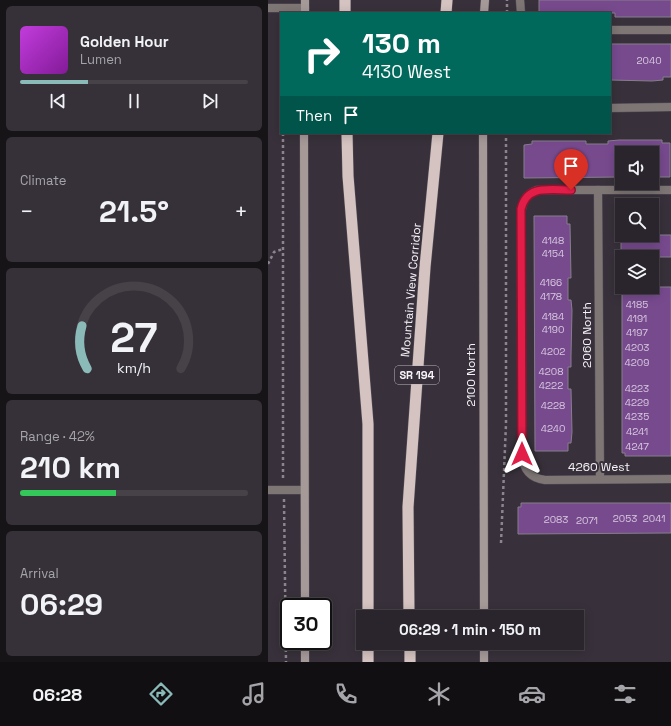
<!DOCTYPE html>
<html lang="en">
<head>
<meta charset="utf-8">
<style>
	:root { --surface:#2a252c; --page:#363138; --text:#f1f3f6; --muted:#a5a5a9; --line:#464248; --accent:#8bbbb9 }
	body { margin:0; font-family:"Space Grotesk",sans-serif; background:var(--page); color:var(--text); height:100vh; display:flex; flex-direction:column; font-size:15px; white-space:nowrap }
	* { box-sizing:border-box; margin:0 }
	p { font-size:13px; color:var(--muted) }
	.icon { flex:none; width:22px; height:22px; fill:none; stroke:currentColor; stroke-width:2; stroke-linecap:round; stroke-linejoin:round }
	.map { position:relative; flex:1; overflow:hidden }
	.sheet { display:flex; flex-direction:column; gap:6px; padding:6px; background:#171418; width:268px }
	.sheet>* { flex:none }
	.hud { position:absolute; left:12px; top:12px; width:331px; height:122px; border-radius:0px; box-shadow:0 2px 10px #0003,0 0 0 1px var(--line); background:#00695c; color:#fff; overflow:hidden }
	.controls { position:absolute; left:347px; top:146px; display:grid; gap:8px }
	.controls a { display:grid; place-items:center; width:44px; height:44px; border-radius:0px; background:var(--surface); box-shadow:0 2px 10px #0003,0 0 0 1px var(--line); font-size:20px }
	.speed { position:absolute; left:12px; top:598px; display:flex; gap:8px; font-size:20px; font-weight:700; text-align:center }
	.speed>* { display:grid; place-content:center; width:52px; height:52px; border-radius:50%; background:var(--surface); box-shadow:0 2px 10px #0003,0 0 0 1px var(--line); line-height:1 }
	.speed .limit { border:2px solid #111; border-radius:6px; background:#fff; color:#111 }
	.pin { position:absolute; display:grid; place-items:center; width:34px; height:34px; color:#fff; margin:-41px -17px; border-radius:50% 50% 50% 0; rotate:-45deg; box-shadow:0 0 4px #0007 }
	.pin .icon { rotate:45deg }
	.me { position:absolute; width:44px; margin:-22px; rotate:0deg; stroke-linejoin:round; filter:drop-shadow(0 0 3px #0008) }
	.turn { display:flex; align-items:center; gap:14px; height:84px; padding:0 16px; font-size:18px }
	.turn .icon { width:52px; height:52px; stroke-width:2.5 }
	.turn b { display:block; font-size:28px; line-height:34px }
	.then { display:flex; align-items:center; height:38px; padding:0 16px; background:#0003; gap:8px; font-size:15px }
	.big { font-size:30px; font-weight:700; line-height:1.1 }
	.sheet .tile { flex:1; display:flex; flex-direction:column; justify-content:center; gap:6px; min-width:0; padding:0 14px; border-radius:6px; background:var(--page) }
	.sheet .dial { align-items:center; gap:0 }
	.dial svg { height:104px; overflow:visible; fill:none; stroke:var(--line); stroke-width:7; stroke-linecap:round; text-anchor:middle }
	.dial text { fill:var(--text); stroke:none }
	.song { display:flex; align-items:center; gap:12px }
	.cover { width:48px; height:48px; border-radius:6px; background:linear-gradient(135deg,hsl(290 70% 55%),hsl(290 70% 35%)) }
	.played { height:4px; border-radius:2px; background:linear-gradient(90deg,var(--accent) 30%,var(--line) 30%) }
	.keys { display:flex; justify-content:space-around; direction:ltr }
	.heat { display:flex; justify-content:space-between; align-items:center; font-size:22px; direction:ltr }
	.charge { height:6px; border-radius:3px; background:linear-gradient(90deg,#34c759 42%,var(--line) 0) }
	.trip { position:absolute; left:88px; top:610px; width:228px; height:40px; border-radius:0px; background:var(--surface); box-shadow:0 2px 10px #0003,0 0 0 1px var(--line); font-weight:700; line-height:40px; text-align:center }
	.menu { display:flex; height:64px; justify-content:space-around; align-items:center; background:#110f12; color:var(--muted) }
	.menu .icon { width:28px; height:28px }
	.menu .current { color:var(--accent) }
	.menu b { font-size:18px; color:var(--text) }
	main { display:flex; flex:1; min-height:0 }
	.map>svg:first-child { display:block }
</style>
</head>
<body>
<main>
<section class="sheet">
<div class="tile">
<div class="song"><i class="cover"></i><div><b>Golden Hour</b><p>Lumen</p></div></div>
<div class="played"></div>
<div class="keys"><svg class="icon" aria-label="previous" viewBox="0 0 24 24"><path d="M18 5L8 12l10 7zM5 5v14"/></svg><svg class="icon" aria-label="pause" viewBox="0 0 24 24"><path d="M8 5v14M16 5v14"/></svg><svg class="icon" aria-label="next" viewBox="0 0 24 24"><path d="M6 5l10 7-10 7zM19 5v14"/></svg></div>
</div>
<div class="tile"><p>Climate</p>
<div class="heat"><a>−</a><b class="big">21.5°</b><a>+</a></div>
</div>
<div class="tile dial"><svg viewBox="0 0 100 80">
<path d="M14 69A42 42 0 1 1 86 69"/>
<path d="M14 69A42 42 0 0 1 10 36" stroke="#8bbbb9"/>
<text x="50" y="56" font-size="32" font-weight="700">27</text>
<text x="50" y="72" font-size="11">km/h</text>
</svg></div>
<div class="tile"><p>Range · 42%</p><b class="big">210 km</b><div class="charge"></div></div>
<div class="tile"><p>Arrival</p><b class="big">06:29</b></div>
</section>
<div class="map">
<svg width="403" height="662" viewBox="0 0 403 662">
	<rect width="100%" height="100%" fill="#38313b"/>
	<g fill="#774a8e" stroke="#867f8b">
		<path d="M271,0H403V17H347V13H271Z"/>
		<path d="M342,44H403V77H395V80L384,81L342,80Z"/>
		<path d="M351,140H394V143H402V177H384V153H354V177L256,178V145L264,144V141H318V144H340V141Z"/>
		<path d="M266,216H299V224H302L303,278H300V300H303L304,310L303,356V367H300V389H303L304,432L303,443H300V451H267Z"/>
		<rect x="353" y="235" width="50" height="22"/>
		<path d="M354,287H403V456H357V453H354Z"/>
		<path d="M253,503H403V533L250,534V507H253Z"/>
	</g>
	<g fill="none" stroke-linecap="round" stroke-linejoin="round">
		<defs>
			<path id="service" d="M0,8H37"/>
			<g id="minor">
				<path d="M252,0L253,13"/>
				<path d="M342,30H403"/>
				<path d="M342,108L403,107"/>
				<path d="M330,190L332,479"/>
				<path d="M403,190H269C257,194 254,203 253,215L254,454C255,469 261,478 277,480L403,479"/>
				<path d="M0,490H36"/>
			</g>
			<g id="secondary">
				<path d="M37,13V0"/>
				<path d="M216,13L217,0"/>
				<path d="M36,133L37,607"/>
				<path d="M215,133L216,617"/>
				<path d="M37,641V662"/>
				<path d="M216,643V662"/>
			</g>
			<g id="trunk">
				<path d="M77,0V13"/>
				<path d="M178,13L179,0"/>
				<path d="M79,133L80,176L100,424V617"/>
				<path d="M141,617L140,507L157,267L170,133"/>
				<path d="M100,643V662"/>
				<path d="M142,643V662"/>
			</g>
		</defs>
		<use href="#service" stroke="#57505a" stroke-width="9"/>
		<use href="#minor" stroke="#57505a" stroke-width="9"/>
		<use href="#secondary" stroke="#57505a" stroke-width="9"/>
		<use href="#trunk" stroke="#57505a" stroke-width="12"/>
		<g stroke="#8b858e" stroke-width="2.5" stroke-dasharray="3 3" stroke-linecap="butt">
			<path d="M239,13V0"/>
			<path d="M15,133V480"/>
			<path d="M0,264L6,252L15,249"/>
			<path d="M16,499L18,662"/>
			<path d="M233,543L238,424V133"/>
		</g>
		<use href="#service" stroke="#7d7675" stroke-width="8"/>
		<use href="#minor" stroke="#7d7675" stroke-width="8"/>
		<use href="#secondary" stroke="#a69a99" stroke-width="8"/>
		<use href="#trunk" stroke="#d4c3c0" stroke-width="11"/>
	</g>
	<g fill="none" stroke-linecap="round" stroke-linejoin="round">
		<defs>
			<path id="route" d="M254,454L253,209C259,184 282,190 303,190"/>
		</defs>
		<use href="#route" stroke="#92132f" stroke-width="10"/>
		<use href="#route" stroke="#e11d48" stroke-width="7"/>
	</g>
	<g text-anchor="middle" stroke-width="4" stroke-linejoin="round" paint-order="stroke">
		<g font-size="10" fill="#d7c9df">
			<text x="381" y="64">2040</text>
			<text x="285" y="244">4148</text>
			<text x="285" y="257">4154</text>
			<text x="283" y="286">4166</text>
			<text x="283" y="300">4178</text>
			<text x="369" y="308">4185</text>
			<text x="285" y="320">4184</text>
			<text x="369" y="322">4191</text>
			<text x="285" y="333">4190</text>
			<text x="369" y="336">4197</text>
			<text x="369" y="351">4203</text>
			<text x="285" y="355">4202</text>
			<text x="369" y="366">4209</text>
			<text x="283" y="375">4208</text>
			<text x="283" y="389">4222</text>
			<text x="369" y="392">4223</text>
			<text x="369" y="406">4229</text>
			<text x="285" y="409">4228</text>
			<text x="369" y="420">4235</text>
			<text x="285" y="432">4240</text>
			<text x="369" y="435">4241</text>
			<text x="369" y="450">4247</text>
			<text x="357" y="522">2053</text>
			<text x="386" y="522">2041</text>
			<text x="288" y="523">2083</text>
			<text x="319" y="524">2071</text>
		</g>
		<rect fill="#38313b" stroke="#beb9c1" stroke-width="1" x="127" y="366" width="44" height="18" rx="3"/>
		<g font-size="11" font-weight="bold" fill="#f7f3fa">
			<text x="149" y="379">SR 194</text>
		</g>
		<g font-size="12" fill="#f7f3fa" stroke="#38313b">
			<text transform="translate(143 290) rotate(-85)" y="4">Mountain View Corridor</text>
			<text transform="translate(319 335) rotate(-90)" y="4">2060 North</text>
			<text transform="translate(203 375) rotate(-90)" y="4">2100 North</text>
			<text x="331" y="471">4260 West</text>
		</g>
	</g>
</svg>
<div class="controls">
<a><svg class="icon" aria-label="sound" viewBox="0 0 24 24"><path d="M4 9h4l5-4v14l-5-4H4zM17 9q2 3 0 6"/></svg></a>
<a><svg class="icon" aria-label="search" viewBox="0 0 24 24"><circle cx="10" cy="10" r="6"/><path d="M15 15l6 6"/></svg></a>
<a><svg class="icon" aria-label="layers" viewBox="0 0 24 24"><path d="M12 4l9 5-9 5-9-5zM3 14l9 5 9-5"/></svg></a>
</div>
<div class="speed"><div class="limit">30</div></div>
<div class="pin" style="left:303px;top:190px;background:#d93025"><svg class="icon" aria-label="arrive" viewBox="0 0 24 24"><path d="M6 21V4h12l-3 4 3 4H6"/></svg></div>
<svg class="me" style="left:254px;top:454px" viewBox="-20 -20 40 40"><path d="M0-17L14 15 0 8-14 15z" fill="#e11d48" stroke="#fff" stroke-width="4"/></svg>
<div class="trip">06:29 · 1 min · 150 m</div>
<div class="hud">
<div class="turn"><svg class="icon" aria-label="right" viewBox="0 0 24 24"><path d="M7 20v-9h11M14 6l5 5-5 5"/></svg><div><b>130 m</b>4130 West</div></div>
<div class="then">Then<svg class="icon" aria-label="arrive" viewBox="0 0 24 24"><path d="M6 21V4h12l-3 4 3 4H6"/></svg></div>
</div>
</div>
</main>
<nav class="menu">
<b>06:28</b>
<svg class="icon current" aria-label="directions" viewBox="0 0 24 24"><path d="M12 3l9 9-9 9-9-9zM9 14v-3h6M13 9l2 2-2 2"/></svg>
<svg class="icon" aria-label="music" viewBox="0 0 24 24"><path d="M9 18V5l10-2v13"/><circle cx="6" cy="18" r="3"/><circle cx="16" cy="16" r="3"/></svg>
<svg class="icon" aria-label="phone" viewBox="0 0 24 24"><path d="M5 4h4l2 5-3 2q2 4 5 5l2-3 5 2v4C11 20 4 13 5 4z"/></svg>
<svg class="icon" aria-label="climate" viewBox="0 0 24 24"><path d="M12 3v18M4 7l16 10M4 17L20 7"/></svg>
<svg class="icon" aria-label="car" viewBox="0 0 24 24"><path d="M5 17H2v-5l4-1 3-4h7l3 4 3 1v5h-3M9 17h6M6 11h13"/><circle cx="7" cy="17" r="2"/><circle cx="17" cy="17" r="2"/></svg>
<svg class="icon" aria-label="filters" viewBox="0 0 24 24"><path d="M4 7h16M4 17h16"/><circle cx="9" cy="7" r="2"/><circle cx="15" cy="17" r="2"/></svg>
</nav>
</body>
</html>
